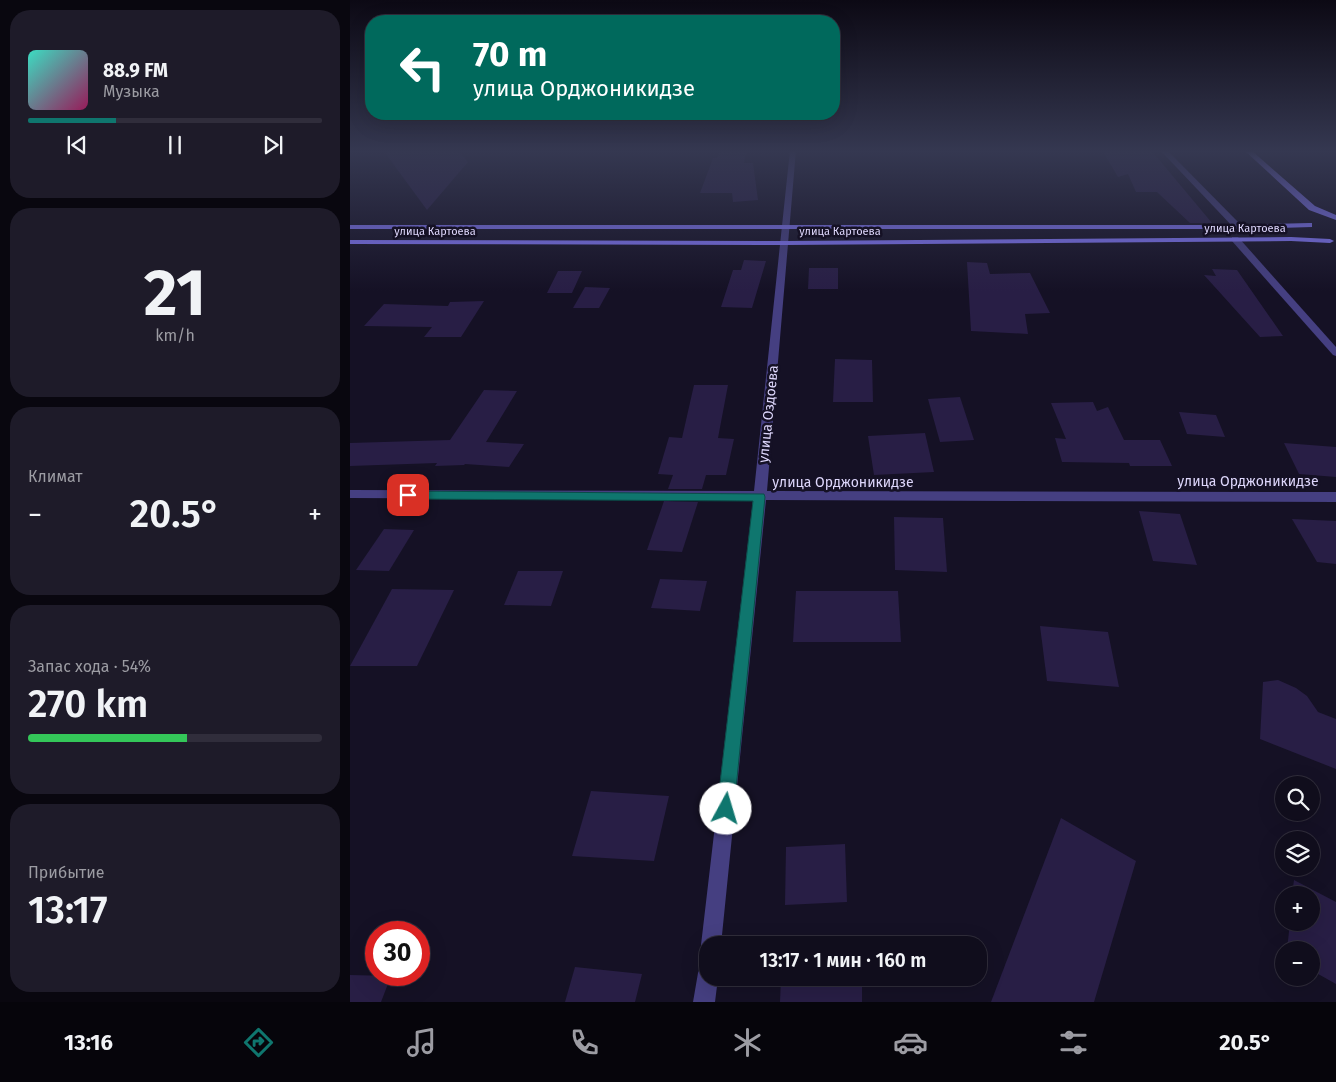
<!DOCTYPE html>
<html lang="ru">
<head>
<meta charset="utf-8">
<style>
	:root { --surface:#100d1c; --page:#1e1b29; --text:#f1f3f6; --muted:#9c9ca3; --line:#302d3b; --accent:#0f766e }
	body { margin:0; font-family:"Fira Sans",sans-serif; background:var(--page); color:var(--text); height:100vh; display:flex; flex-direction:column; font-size:19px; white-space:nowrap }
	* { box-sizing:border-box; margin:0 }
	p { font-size:16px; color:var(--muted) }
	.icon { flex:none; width:28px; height:28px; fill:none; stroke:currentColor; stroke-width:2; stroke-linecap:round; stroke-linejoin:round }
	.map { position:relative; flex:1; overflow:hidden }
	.drawer { display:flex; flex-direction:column; gap:10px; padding:10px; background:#09070f; width:350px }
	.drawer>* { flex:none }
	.guide { position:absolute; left:15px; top:15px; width:475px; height:105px; border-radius:20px; box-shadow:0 5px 20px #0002,0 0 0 1px var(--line); background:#00695c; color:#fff; overflow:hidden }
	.buttons { position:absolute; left:925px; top:776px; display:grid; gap:10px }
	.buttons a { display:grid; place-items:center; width:45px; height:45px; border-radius:50%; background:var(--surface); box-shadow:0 5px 20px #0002,0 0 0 1px var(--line); font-size:25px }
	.speed { position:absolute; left:15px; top:921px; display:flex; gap:10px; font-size:25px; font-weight:700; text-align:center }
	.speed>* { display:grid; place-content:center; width:65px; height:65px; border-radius:50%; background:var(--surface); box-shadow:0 5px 20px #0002,0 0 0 1px var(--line); line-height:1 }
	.speed .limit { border:8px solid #d22; background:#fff; color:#111 }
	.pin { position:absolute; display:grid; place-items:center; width:42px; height:42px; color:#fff; margin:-21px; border-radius:10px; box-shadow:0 2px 8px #0006 }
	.me { position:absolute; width:55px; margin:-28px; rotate:6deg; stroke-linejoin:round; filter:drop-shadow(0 0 4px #0008) }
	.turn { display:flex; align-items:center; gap:18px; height:105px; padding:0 25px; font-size:22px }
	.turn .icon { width:65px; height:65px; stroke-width:2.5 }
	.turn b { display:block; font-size:35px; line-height:42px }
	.big { font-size:38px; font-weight:600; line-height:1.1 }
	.drawer .widget { flex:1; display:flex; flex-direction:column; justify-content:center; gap:8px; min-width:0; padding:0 18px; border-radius:20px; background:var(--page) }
	.drawer .dial { align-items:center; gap:0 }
	.dial b { font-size:65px; line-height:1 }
	.song { display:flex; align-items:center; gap:15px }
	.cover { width:60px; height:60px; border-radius:8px; background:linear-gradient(135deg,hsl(170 70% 55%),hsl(330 70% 35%)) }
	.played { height:5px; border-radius:2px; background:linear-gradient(90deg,var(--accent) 30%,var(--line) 30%) }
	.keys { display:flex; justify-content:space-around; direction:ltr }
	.heat { display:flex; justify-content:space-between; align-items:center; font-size:28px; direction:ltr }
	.charge { height:8px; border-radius:4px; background:linear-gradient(90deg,#34c759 54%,var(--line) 0) }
	.trip { position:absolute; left:349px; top:936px; width:288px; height:50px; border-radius:20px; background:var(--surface); box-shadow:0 5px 20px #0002,0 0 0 1px var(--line); font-weight:600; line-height:50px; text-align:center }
	.dock { display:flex; height:80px; justify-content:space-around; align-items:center; background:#06050b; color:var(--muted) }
	.dock .icon { width:35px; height:35px }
	.dock .current { color:var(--accent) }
	.dock b { font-size:22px; color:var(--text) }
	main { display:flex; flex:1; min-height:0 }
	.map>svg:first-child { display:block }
</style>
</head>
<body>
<main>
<section class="drawer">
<div class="widget">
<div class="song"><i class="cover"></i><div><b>88.9 FM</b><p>Музыка</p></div></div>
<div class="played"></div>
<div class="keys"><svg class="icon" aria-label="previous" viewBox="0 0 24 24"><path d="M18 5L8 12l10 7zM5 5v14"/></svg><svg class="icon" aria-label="pause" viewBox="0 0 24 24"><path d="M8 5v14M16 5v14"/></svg><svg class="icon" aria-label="next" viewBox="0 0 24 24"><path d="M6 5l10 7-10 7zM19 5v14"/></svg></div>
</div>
<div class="widget dial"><b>21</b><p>km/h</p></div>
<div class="widget"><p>Климат</p>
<div class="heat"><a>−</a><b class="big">20.5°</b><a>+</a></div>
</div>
<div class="widget"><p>Запас хода · 54%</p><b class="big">270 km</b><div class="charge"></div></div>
<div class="widget"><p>Прибытие</p><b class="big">13:17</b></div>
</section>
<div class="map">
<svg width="986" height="1002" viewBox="0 0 986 1002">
	<rect width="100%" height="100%" fill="#151125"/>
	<g fill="#281e45">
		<path d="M33,150H108L118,162L77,210Z"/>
		<path d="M370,150H397L394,163H403L408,200L383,202L382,193H350L363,158H367Z"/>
		<path d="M752,150H801L862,223H840L807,192H786L778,174L768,177Z"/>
		<path d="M394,260L416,261L402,308L371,307L383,270H391Z"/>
		<path d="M617,262L637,263L640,274L680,273L700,313L675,314L678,334L621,331Z"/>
		<path d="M459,268H488V289H458Z"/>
		<path d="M862,269L887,270L933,336L910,337L854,275L866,276Z"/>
		<path d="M208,271H232L222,293H197Z"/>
		<path d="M235,287L260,288L249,308H223Z"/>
		<path d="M134,301L111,337H74L82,327L14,326L34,304L98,306L100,302Z"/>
		<path d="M485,359L522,360L523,402H483Z"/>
		<path d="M344,385H378L368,438L384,439L376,475H356L352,489H318L323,475L308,474L319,437L332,438Z"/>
		<path d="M134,390L167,391L136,442L174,444L159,467L115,464L114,465L85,466L87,463L0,466V443L100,440Z"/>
		<path d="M610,397L624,440L590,442L578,399Z"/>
		<path d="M743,402L747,411L758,407L774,440H810L822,466H780L779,463L712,462L705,438L716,439L701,403Z"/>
		<path d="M829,412L866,415L875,437L837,434Z"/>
		<path d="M575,433L584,472L524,475L518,436Z"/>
		<path d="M934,443L986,447V477L949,474Z"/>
		<path d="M314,501L348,502L332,552L297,550Z"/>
		<path d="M789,511L830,514L847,565L803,561Z"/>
		<path d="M544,517L593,518L597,572L545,570Z"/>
		<path d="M942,519L986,521V564L967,562Z"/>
		<path d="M34,529L64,530L39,571L6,570Z"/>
		<path d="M168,571H213L201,606L154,605Z"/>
		<path d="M310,579L357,581L350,611L301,608Z"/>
		<path d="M42,589L104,590L67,666H0Z"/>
		<path d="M446,591H548L551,642H443Z"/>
		<path d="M690,626L758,632L769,687L697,681Z"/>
		<path d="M928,680L946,688L957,696L968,712L986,719V769L910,739L913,682Z"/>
		<path d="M241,791L319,796L304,861L222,856Z"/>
		<path d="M711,818L786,861L744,1002H641Z"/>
		<path d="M495,844L497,902L435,905L436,847Z"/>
		<path d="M944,880L986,902V984L961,970V950H937L940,922H961V895H942Z"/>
		<path d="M225,967L292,974L285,1002H215Z"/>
		<path d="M0,975L41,976L31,1002H0Z"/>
		<path d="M431,978H512V1002H430Z"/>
	</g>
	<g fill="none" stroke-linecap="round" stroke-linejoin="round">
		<g fill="#453f81" fill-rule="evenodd">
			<path d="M810,150H817L891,225V229H885Z"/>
			<path d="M882,237H888L986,347V356L983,355L882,241Z"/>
		</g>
		<g fill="#453f81" fill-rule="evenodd">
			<path d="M440,150H446L417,491L986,492V502L416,500L371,945H358V954L354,952L351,945L403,500L0,498V490L404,491Z"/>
			<path d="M358,963V978H368L365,1002H343L348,973L351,966Z"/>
		</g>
		<g fill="#8075f6" fill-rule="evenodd">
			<path d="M894,150H901L965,206L986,215V220L959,210Z"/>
			<path d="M959,223H962V227L888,229H0V225H888Z"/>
			<path d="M941,237L980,239L984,241L980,243L941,241L435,245L0,244V240L435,241Z"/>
		</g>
	</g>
	<linearGradient id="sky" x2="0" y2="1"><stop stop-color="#0c0914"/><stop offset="0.52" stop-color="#353851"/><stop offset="1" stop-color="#353851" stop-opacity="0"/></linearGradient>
	<rect width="986" height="291" fill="url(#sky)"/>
	<path fill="#0f766e" stroke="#0a4d48" d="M58,491L414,494L415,497L384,809L381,814L376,817L370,814L367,809L403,501L58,499L53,495Z"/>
	<g text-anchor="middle" stroke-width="5" stroke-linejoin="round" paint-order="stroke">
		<g font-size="11" fill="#ded7fc" stroke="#151125">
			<text x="895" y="232">улица Картоева</text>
			<text x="85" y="235">улица Картоева</text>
			<text x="490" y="235">улица Картоева</text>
		</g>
		<g font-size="14" fill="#ded7fc" stroke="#151125">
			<text transform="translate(418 414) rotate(-84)" y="5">улица Оздоева</text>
			<text x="898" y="486">улица Орджоникидзе</text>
			<text x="493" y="487">улица Орджоникидзе</text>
		</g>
	</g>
</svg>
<div class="buttons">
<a><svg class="icon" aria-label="search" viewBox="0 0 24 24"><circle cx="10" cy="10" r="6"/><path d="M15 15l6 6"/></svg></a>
<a><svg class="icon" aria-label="layers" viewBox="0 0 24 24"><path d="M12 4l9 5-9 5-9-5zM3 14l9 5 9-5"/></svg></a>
<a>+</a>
<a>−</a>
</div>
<div class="speed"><div class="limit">30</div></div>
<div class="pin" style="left:58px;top:495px;background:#d93025"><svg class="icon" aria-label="arrive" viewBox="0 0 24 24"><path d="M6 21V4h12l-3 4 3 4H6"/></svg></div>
<svg class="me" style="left:376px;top:809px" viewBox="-20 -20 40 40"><circle r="19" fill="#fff"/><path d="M0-13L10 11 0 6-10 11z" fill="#0f766e"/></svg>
<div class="trip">13:17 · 1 мин · 160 m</div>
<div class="guide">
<div class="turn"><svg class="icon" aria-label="left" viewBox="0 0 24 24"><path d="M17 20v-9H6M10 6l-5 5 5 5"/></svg><div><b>70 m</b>улица Орджоникидзе</div></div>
</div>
</div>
</main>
<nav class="dock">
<b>13:16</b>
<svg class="icon current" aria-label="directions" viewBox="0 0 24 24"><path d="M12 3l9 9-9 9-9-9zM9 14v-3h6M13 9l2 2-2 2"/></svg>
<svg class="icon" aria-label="music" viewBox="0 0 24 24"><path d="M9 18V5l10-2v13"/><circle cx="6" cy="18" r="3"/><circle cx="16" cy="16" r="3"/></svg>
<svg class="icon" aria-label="phone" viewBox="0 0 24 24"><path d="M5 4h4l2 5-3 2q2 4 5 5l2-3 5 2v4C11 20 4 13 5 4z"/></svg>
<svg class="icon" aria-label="climate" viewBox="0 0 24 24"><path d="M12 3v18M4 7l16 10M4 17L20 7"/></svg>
<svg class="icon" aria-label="car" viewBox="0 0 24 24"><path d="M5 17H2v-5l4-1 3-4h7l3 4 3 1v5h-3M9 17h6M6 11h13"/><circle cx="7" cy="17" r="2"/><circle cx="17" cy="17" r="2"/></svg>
<svg class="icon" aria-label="filters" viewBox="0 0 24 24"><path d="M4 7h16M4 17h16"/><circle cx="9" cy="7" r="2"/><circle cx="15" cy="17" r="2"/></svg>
<b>20.5°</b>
</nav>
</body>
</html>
